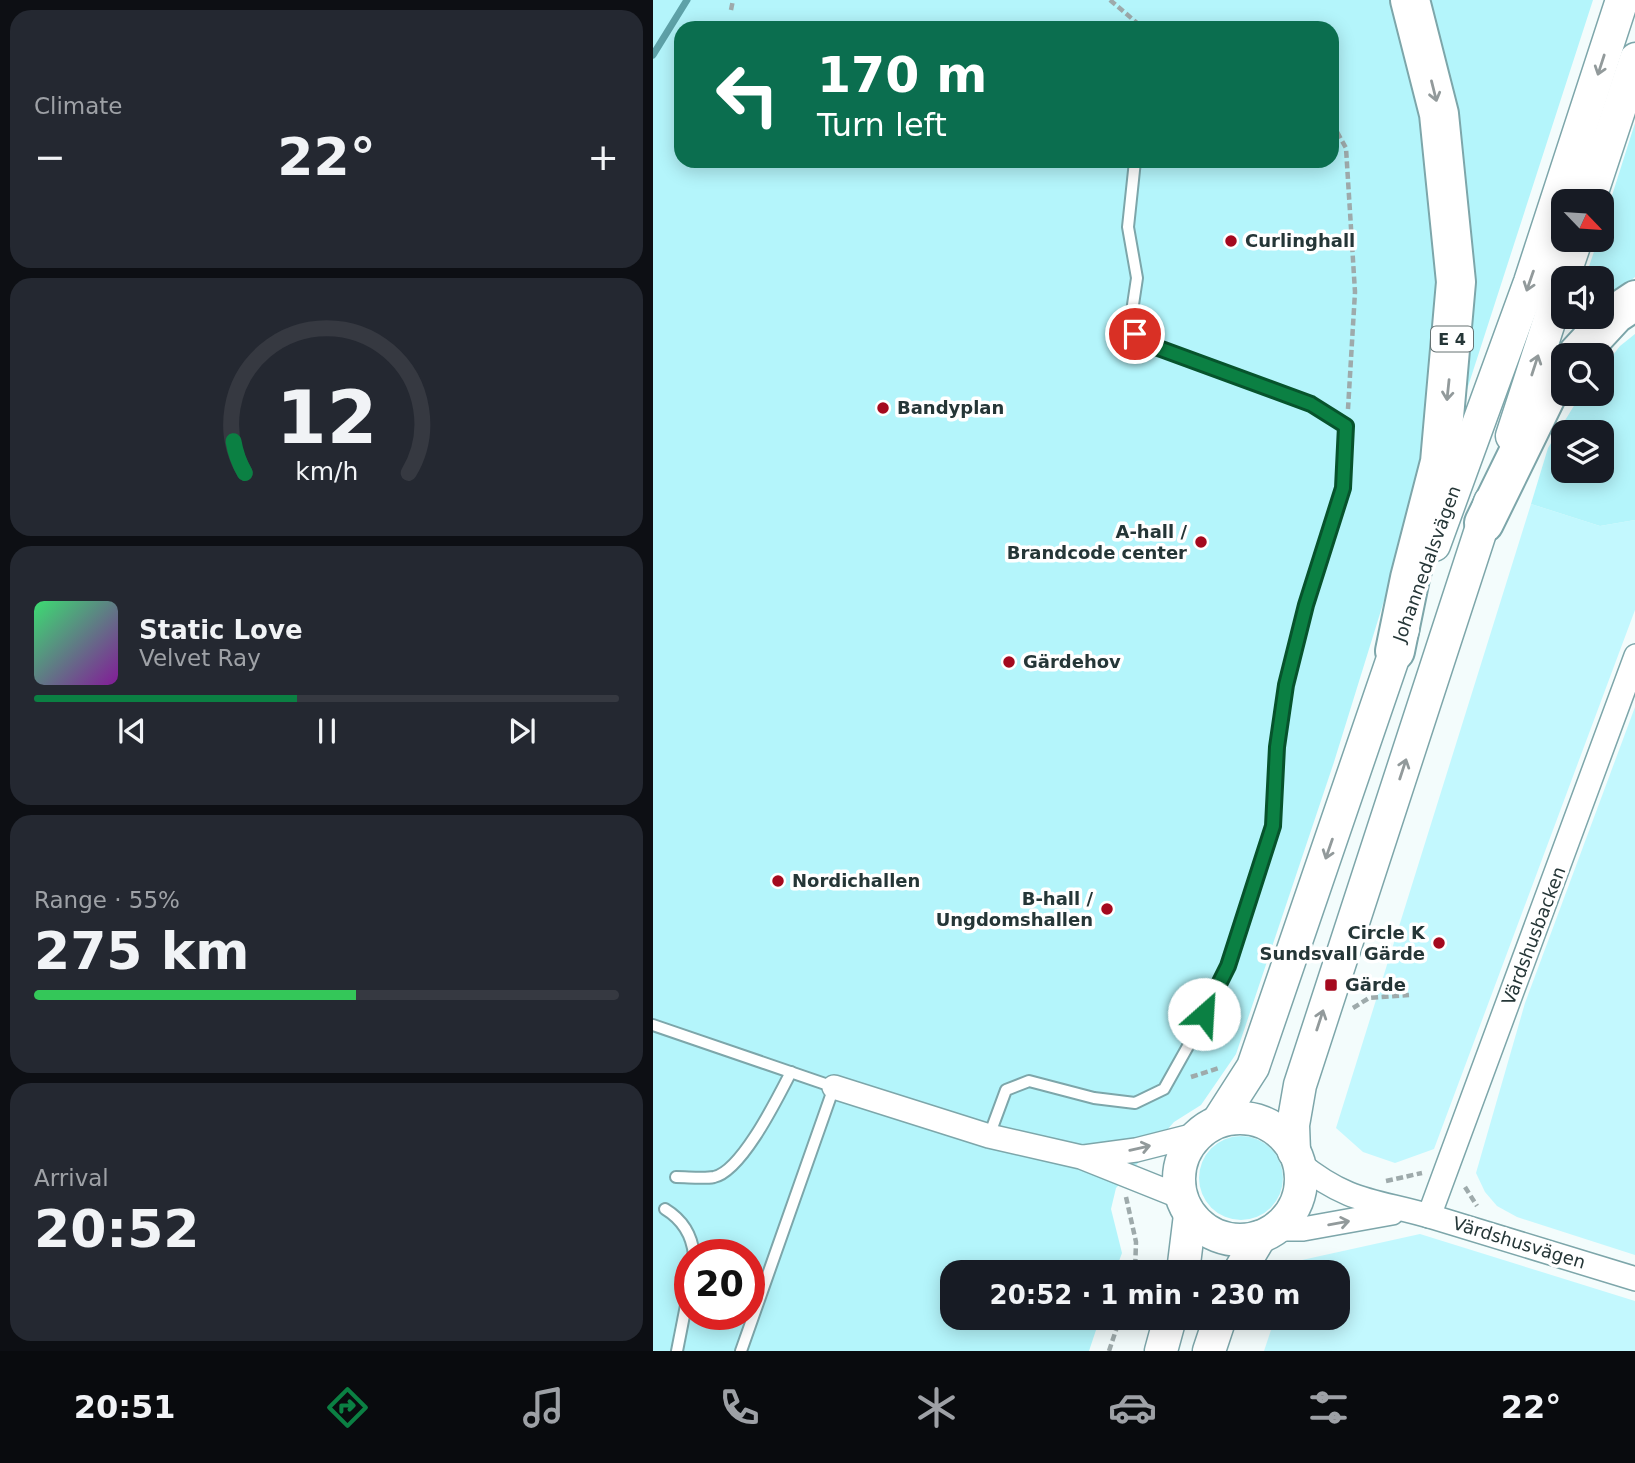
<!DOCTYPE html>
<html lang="en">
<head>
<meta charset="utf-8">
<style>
	:root { --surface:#171b24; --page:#242831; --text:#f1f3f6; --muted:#9ea1a6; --line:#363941; --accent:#0b8043 }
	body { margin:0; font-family:"DejaVu Sans",sans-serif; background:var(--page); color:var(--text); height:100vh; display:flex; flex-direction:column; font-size:26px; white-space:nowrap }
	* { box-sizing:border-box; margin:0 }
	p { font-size:23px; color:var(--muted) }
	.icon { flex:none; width:38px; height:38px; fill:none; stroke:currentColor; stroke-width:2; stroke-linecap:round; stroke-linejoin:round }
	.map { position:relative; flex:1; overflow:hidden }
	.drawer { display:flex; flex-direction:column; gap:10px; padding:10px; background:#0d0f14; width:653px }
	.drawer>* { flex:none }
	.guide { position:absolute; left:21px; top:21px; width:665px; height:147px; border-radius:21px; box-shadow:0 4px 18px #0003; background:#0b6e4f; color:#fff; overflow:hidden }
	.needle { width:46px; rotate:115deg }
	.tools { position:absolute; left:898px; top:189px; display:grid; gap:14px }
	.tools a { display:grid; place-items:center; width:63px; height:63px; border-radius:14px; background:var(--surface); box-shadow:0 4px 18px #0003; font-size:35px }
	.speed { position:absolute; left:21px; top:1239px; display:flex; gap:14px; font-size:35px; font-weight:700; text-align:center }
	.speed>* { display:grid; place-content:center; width:91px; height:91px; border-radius:50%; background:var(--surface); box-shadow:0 4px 18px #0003; line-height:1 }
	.speed .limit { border:10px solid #d22; background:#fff; color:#111 }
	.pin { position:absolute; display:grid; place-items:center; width:60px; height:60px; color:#fff; margin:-30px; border:4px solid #fff; border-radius:50%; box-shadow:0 2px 7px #0007 }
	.me { position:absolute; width:77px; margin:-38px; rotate:26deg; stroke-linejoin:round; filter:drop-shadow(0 0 5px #0008) }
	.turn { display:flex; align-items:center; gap:24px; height:147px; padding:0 28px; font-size:32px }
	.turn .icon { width:91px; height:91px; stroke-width:2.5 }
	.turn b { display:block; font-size:49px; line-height:60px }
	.big { font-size:52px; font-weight:600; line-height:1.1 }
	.drawer .tile { flex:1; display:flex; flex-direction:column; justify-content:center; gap:10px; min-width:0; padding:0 24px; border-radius:21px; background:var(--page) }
	.drawer .dial { align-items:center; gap:0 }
	.dial svg { height:182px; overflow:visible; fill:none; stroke:var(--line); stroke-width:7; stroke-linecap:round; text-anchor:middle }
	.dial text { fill:var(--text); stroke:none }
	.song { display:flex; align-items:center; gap:21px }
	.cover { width:84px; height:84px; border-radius:10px; background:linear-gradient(135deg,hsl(140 70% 55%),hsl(290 70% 35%)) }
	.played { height:7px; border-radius:4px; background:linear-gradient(90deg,var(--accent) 45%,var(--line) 45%) }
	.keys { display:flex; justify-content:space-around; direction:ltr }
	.heat { display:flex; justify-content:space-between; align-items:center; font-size:38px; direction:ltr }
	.charge { height:10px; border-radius:5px; background:linear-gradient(90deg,#34c759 55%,var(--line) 0) }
	.trip { position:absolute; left:287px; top:1260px; width:410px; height:70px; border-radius:21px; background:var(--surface); box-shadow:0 4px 18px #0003; font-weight:600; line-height:70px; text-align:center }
	.tabs { display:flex; height:112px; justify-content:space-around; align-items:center; background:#090b0e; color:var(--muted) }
	.tabs .icon { width:49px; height:49px }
	.tabs .active { color:var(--accent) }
	.tabs b { font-size:32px; color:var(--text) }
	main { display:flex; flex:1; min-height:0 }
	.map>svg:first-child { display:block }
</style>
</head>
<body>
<main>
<section class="drawer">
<div class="tile"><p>Climate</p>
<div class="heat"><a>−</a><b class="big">22°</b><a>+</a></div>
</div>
<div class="tile dial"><svg viewBox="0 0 100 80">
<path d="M14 69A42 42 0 1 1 86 69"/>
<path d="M14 69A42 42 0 0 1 9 55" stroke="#0b8043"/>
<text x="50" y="56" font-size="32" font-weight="700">12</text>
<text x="50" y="72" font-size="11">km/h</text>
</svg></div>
<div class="tile">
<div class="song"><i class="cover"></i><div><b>Static Love</b><p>Velvet Ray</p></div></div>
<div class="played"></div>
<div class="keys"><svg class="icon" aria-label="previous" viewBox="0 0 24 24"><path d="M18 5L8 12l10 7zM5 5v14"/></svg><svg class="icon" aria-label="pause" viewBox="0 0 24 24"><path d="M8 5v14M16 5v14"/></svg><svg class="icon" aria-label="next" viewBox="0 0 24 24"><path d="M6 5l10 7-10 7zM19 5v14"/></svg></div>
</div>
<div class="tile"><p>Range · 55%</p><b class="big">275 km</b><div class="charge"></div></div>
<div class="tile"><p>Arrival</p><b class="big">20:52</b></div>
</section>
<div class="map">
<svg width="983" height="1351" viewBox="0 0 983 1351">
	<rect width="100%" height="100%" fill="#f3fcfc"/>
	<g fill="#c3f8fe">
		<path d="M878,504L947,526L982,520V610L781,1149L742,1163L710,1152L683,1128Z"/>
		<path d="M982,707V1255L864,1217L844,1206L832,1192L823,1173L872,1003Z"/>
		<path d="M767,1234L982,1301V1351H611L622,1318H684V1272H637L640,1262Z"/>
	</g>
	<g fill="#b4f5fb" fill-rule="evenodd">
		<path d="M0,0H739L771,114L790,281L774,462L681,762L583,1054L548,1105L521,1122L463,1188L458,1209L469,1253L462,1272H299V1318H447L436,1351H0ZM28,28H679V161H28ZM37,1255H96V1314H37Z"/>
		<path d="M771,0H940L810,402L819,295L813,184Z"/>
		<path d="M982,123V277L949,304L948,278H932L945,240H948L949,227Z"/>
		<path d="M982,334V520L947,526L878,504L895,448L927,396L948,394L949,369L967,346ZM910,432H948V471H910Z"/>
		<circle cx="588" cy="1178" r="42"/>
	</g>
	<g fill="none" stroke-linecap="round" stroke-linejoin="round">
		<path stroke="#5ea2a8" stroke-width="7" d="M0,55L34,0"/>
		<defs>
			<g id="lane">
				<path d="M0,1025L181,1087L88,1351"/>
				<path d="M336,1136L353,1090L376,1081L441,1098L482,1103L511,1089L539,1039L575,966L620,826L624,747L633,685L653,605L690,488L693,426L658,404L500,346L482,334L478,318L484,278L475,227L482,161"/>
				<path d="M23,1177C35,1177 50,1179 61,1177C89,1171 125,1097 138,1072"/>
				<path d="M12,1209C30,1220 39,1235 41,1255"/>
				<path d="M24,1351L37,1285"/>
			</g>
			<g id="street">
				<path d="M181,1087L336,1136L428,1157L528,1197"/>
				<path d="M431,1157L483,1150L546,1134"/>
				<path d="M646,1163C698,1205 724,1200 783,1218C849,1238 916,1258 983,1279"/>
				<path d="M776,1216L983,656"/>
				<path d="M622,1229H650L739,1213"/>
			</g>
			<g id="secondary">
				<path d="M936,201L983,59"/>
				<path d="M910,278L923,240"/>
				<path d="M859,436L910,279"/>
				<path d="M781,545L877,282L969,0"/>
				<circle cx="587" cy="1179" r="61"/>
				<path d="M566,1120L600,1067L750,629"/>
				<path d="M641,1152L640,1125L647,1085L837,502"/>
				<path d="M530,1272L537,1215"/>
				<path d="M586,1272L607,1237"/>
				<path d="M508,1351L517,1318"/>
				<path d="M556,1351L567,1318"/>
			</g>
			<g id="highway">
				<path d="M924,355L962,314L983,300"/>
				<path d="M831,523L901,380L910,370"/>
				<path d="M742,651L757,578L787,462L803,282L786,114L757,0"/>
			</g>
		</defs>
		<use href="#lane" stroke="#7da6aa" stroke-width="14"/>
		<use href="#street" stroke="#7da6aa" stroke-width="26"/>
		<use href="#secondary" stroke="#7da6aa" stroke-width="35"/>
		<use href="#highway" stroke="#7da6aa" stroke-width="42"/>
		<g stroke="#9eaaab" stroke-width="4.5" stroke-dasharray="7 3.5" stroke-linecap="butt">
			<path d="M457,0L490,28"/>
			<path d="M78,10L80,0"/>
			<path d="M679,123L693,148L702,292L695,409"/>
			<path d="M700,1008L716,998L756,995"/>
			<path d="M538,1077L566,1068"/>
			<path d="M733,1181L769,1173"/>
			<path d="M812,1187L824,1206"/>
			<path d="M473,1197L483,1242L482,1272"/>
			<path d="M456,1351L467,1318"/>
		</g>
		<use href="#lane" stroke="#fff" stroke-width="10"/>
		<use href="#street" stroke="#fff" stroke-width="23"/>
		<use href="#secondary" stroke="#fff" stroke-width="32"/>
		<use href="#highway" stroke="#fff" stroke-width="38"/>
	</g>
	<defs><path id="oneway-shaft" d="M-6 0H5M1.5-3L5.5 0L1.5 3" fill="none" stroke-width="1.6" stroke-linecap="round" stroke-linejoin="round" transform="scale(1.75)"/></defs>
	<g stroke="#929a9b">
		<use href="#oneway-shaft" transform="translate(948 65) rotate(108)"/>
		<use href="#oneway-shaft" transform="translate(781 91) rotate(76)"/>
		<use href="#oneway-shaft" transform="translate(877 281) rotate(109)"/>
		<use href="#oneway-shaft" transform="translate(882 365) rotate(-72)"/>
		<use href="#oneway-shaft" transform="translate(795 390) rotate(96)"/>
		<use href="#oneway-shaft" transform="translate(750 769) rotate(-72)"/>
		<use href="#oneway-shaft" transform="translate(676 849) rotate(109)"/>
		<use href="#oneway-shaft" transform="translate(667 1020) rotate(-72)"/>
		<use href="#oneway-shaft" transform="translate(487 1148) rotate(-13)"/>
		<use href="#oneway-shaft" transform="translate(686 1223) rotate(-10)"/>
	</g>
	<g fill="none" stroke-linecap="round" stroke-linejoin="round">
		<defs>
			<path id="route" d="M482,334L500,346L658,404L693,426L690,488L653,605L633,685L624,747L620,826L575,966L551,1014"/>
		</defs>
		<use href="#route" stroke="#07532c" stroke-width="18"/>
		<use href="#route" stroke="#0b8043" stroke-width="12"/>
	</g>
	<g fill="#a4091e" stroke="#fff" stroke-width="2.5">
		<circle cx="578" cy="241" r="7"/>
		<circle cx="230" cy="408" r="7"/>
		<circle cx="548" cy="542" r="7"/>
		<circle cx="356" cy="662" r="7"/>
		<circle cx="125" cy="881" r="7"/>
		<circle cx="454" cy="909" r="7"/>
		<circle cx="786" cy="943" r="7"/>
		<rect x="671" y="978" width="14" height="14" rx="3.5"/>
	</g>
	<g text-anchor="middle" stroke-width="7" stroke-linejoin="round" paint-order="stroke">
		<rect fill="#fff" stroke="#667273" stroke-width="2" x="778" y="326.5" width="42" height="25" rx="5"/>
		<g font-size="16" font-weight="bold" fill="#253637">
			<text x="799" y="345">E 4</text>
		</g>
		<g font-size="18" font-weight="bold" fill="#253637" stroke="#fff" text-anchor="start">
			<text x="592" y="247">Curlinghall</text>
			<text x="244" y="414">Bandyplan</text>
			<text x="534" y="538" text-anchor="end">A-hall /<tspan x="534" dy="21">Brandcode center</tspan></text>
			<text x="370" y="668">Gärdehov</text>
			<text x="139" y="887">Nordichallen</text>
			<text x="440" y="905" text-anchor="end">B-hall /<tspan x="440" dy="21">Ungdomshallen</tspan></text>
			<text x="772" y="939" text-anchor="end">Circle K<tspan x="772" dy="21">Sundsvall Gärde</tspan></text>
			<text x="692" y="991">Gärde</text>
		</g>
		<g font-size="18" fill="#253637" stroke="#fff">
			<text transform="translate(774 564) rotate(-70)" y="6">Johannedalsvägen</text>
			<text transform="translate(881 936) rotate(-69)" y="6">Värdshusbacken</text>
			<text transform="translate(866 1243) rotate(17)" y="6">Värdshusvägen</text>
		</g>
	</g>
</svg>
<div class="tools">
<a><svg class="needle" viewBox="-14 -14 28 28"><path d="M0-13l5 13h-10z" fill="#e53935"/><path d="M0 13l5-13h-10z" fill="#9ea1a6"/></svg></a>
<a><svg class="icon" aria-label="sound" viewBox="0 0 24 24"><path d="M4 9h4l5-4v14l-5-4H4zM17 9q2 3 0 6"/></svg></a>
<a><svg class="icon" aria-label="search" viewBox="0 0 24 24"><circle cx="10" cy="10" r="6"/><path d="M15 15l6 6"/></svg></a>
<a><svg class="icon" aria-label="layers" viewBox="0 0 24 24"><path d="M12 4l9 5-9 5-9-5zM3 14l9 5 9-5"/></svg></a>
</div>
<div class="speed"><div class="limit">20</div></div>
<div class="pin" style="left:482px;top:334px;background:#d93025"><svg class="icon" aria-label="arrive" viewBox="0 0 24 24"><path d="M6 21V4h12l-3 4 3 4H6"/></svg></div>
<svg class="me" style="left:551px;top:1014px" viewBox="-20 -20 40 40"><circle r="19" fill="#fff"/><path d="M0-13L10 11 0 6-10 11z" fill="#0b8043"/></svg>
<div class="trip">20:52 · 1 min · 230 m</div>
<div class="guide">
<div class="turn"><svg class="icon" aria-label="left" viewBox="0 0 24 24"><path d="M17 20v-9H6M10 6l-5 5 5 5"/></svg><div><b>170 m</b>Turn left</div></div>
</div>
</div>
</main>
<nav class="tabs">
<b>20:51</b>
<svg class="icon active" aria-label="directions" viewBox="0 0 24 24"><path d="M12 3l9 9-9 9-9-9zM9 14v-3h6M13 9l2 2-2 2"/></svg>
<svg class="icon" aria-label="music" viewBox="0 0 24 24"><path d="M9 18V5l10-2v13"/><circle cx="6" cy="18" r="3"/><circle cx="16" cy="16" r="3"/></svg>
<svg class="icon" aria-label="phone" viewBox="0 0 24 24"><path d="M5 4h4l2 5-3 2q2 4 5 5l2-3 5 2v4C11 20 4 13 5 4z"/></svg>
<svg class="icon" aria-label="climate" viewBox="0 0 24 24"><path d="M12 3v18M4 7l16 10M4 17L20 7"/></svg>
<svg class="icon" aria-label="car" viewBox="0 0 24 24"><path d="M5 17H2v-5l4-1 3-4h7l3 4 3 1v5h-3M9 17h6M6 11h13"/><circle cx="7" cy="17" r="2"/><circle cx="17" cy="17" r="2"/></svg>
<svg class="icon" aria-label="filters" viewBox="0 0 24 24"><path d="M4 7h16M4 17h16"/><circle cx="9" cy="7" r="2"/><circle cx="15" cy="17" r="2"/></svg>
<b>22°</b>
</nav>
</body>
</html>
